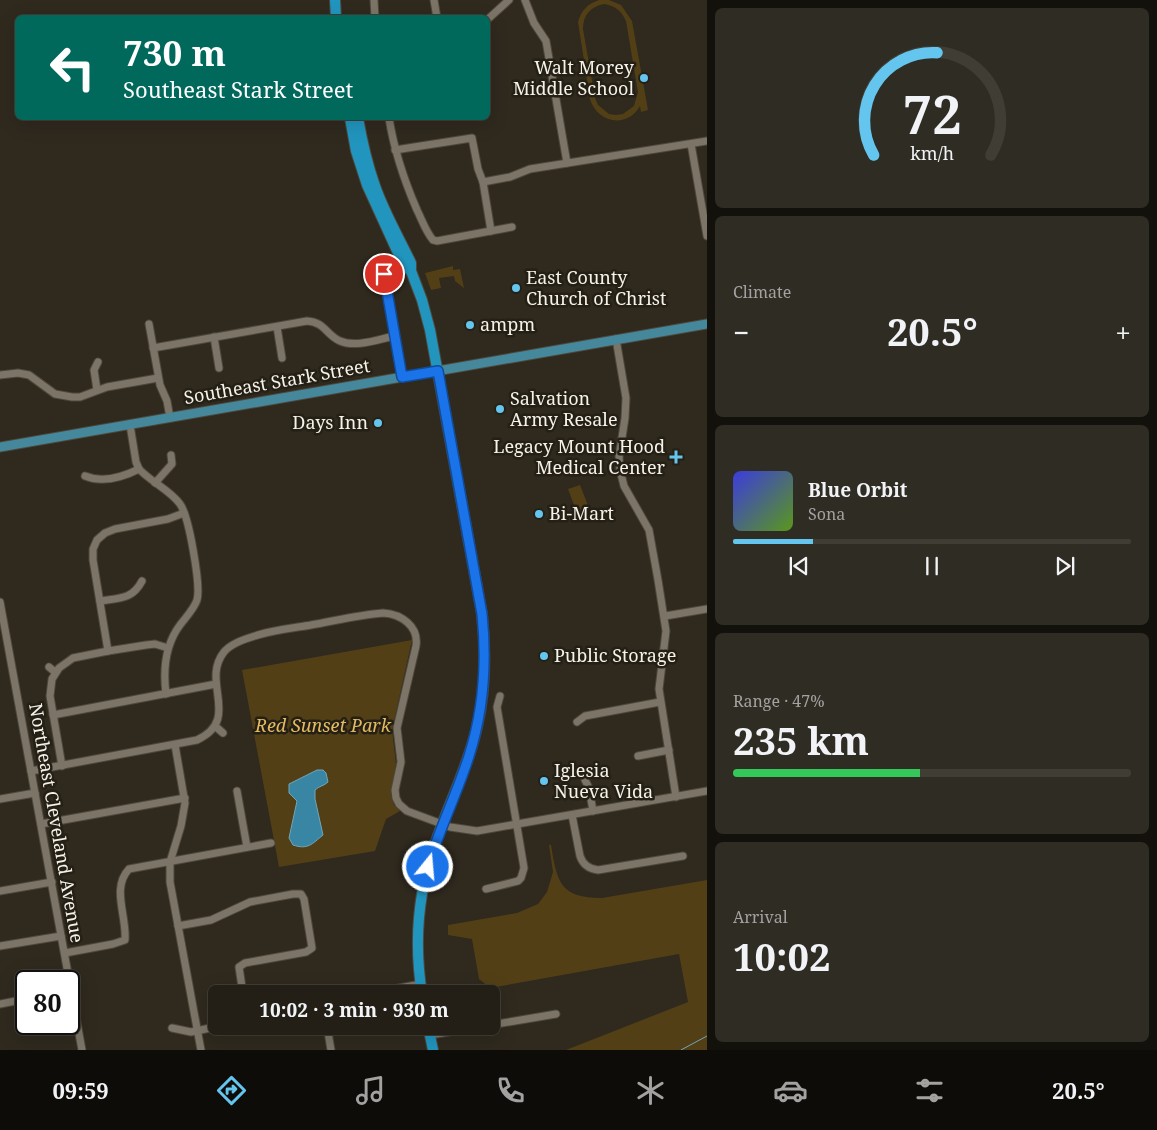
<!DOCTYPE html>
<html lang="en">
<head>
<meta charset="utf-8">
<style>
	:root { --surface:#231f16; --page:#2f2c23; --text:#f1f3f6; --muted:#a3a2a1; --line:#403d35; --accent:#64c5ee }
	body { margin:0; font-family:"Noto Serif",serif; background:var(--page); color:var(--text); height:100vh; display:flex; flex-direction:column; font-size:19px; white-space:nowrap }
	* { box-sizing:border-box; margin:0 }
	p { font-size:16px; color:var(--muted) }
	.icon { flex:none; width:28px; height:28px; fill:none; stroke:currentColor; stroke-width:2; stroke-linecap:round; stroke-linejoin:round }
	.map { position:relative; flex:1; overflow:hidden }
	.side { display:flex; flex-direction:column; gap:8px; padding:8px; background:#13110c; width:450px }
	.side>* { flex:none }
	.top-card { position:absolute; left:15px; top:15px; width:475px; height:105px; border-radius:8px; box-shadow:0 5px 20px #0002,0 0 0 1px var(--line); background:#00695c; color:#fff; overflow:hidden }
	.speed { position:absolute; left:15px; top:970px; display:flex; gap:10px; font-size:25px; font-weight:700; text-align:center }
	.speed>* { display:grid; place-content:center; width:65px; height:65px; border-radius:50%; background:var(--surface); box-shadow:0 5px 20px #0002,0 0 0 1px var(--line); line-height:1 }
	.speed .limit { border:2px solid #111; border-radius:8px; background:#fff; color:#111 }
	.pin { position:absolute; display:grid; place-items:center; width:42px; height:42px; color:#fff; margin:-21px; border:2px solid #fff; border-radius:50%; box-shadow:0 1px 5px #0007 }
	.me { position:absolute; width:55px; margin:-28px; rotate:17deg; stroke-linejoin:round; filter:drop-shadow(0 0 4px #0008) }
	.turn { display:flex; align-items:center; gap:18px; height:105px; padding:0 25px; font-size:22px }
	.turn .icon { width:65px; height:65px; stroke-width:2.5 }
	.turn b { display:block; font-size:35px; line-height:42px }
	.big { font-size:38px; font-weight:700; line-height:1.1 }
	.side .card { flex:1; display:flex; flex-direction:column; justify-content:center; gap:8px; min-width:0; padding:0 18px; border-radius:8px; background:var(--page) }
	.side .dial { align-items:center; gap:0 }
	.dial svg { height:130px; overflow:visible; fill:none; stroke:var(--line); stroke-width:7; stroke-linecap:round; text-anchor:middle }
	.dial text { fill:var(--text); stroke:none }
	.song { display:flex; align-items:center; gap:15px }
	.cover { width:60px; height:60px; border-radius:8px; background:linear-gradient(135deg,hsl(240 70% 55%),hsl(90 70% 35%)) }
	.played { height:5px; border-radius:2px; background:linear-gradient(90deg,var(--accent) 20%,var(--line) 20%) }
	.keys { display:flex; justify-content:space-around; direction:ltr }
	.heat { display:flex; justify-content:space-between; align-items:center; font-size:28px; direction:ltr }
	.charge { height:8px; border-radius:4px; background:linear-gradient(90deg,#34c759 47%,var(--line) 0) }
	.trip { position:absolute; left:208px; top:985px; width:292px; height:50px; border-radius:8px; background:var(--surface); box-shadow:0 5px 20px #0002,0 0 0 1px var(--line); font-weight:700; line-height:50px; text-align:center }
	.tabs { display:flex; height:80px; justify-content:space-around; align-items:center; background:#0e0c09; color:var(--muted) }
	.tabs .icon { width:35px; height:35px }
	.tabs .active { color:var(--accent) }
	.tabs b { font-size:22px; color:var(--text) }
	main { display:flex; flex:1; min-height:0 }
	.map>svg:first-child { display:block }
</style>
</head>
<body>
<main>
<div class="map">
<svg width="707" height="1050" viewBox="0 0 707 1050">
	<rect width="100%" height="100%" fill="#2f291e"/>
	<g fill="#523f16" fill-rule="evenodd">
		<path d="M599,0H609L621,5L632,21L648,110L641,112L640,106C627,129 597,123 590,99L578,22C581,11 587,4 599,0ZM604,4C615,6 621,10 626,21L638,92L634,106L623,114L616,115L609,114L598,105L595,98L583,29C583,15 590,7 604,4Z"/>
		<path d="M453,266V270L460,269L464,288L455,281L454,276L439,278L441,288L431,290L425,273Z"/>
		<path d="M580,485L589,508L577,513L568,489Z"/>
		<path d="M412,640L392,730L396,764L391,795L394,805L400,811L386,819L375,851L279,867L242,670Z"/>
		<path d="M549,845H551C557,882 560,898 602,898L707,880V1050H566L688,1002L679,954L490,988L479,979L472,939L448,935V925L517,913L538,904L547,892L553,872Z"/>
	</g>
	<path fill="#3885a4" stroke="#71a6b9" d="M317,770H323L326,773L328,782C324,786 319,786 315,790V799L323,835C312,844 308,850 293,845L289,838L297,801L289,793V784Z"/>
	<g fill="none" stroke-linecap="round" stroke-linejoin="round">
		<path stroke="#71a6b9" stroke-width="1" d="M681,1050L707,1036"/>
		<defs>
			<g id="minor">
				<path d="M374,0L375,18"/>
				<path d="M434,0L437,18"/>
				<path d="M525,0L534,23L546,41L567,163"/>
				<path d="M488,19L509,0"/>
				<path d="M389,118C394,150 404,180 417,210C422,220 426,232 433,240L437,241L512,227"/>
				<path d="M691,144L707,236"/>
				<path d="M395,150L472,138L478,169L483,182L491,231"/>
				<path d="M483,182L510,177L530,169L707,141"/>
				<path d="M386,264L384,274L401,377"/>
				<path d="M149,324L160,385L167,401L170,418"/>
				<path d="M277,327L282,358"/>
				<path d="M214,337L219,368"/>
				<path d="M616,339L626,398L625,418L619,457L620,470L624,486L649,530L658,580L666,631L659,689L676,797"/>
				<path d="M153,348L307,321C325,322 326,335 340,341C356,348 379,339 395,336"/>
				<path d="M0,375L18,373L29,375L55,394L72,397H80L107,387L158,378"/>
				<path d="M97,390L94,370L98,362"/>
				<path d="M130,425L136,462L139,469C151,482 170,490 180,504C189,516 201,586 197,600C194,609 186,617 180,625C165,645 163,670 166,694"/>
				<path d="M85,476C102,483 123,477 139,469"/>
				<path d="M155,483L172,464L171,455"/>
				<path d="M100,601C119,598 132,600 142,581"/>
				<path d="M0,602L82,1050"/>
				<path d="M665,616L707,609"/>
				<path d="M108,651L93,560V549L97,540L105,533L115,529L168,519L184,513"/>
				<path d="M49,667L55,672"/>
				<path d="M53,715L216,684"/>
				<path d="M577,722L585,716L660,702"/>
				<path d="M215,726L223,733"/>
				<path d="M175,745L185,803L181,826L170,862V882L201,1050"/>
				<path d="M638,756L669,750"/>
				<path d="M62,766L50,696L52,679L59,668L73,658L108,651L146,645L155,644L168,648"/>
				<path d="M31,771L197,740C242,719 200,682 224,652C231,643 247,638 258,635C275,630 293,628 311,625C334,621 358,615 383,613C401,614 419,626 416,646L397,728L401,762L395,790L396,798L399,804L407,811L450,827L477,831L707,791"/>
				<path d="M585,780L589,788L593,811"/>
				<path d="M237,791L247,847"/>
				<path d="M0,799L35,793"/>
				<path d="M572,815L580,856C583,865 589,869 598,870L683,856"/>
				<path d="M41,824L185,798"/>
				<path d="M486,889L518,881L521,878L524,868L497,707L500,696"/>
				<path d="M0,891L52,882"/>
				<path d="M178,926L211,920L250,902L293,894H301L304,899L312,948L306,952L245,963L239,967L243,994"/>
				<path d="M0,946L61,936"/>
				<path d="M65,953L113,944L125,940C127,916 111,888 129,869L271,843"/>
				<path d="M367,994L421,984"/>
				<path d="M0,1004L26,999"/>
				<path d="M491,1025L556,1014"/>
				<path d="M327,1026L331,1050"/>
				<path d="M172,1028L191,1032L220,1026"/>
				<path d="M430,1035L485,1026"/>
			</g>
			<path id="major" d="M0,447L707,324"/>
			<g id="highway">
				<path d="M335,0L336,18"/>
				<path d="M350,118L356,151L367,185L404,266L411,271"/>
				<path d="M358,118C362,141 367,163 375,186C384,212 399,238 411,263V271L422,300L430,330L482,614C486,652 486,689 477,727C468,767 448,805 435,844C418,892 414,944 422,994"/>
				<path d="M428,1026L433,1050"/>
			</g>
		</defs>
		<use href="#minor" stroke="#4d483d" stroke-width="9"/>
		<use href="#major" stroke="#4d483d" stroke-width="11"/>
		<use href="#highway" stroke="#4d483d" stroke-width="12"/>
		<use href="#minor" stroke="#7b7467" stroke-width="7"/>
		<use href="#major" stroke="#45889b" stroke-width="9"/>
		<use href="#highway" stroke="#2195be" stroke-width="10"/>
	</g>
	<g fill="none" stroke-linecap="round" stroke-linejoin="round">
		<defs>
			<path id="route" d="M384,274L402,377L438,371L482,614C487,663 484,709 469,756C457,794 439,829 428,867"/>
		</defs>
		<use href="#route" stroke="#114b97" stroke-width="12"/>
		<use href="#route" stroke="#1a73e8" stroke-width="9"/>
	</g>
	<g fill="#64c5ee" stroke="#252015" stroke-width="2">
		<circle cx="644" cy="78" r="5"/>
		<circle cx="516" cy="288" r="5"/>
		<circle cx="470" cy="325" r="5"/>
		<circle cx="500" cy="409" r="5"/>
		<circle cx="378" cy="423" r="5"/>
		<path d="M673.5 449.5h5v5h5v5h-5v5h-5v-5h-5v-5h5z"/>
		<circle cx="539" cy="514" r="5"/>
		<circle cx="544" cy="656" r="5"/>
		<circle cx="544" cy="781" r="5"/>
	</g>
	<g text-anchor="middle" stroke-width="5" stroke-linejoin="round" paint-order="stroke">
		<g font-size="18" fill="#f6f2ea" stroke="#252015" text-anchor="start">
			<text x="634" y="74" text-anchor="end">Walt Morey<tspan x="634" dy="21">Middle School</tspan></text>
			<text x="526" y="284">East County<tspan x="526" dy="21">Church of Christ</tspan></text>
			<text x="480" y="331">ampm</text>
			<text x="510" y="405">Salvation<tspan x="510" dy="21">Army Resale</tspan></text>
			<text x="368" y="429" text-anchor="end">Days Inn</text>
			<text x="665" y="453" text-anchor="end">Legacy Mount Hood<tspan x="665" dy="21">Medical Center</tspan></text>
			<text x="549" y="520">Bi-Mart</text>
			<text x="554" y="662">Public Storage</text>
			<text x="554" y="777">Iglesia<tspan x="554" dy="21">Nueva Vida</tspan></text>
		</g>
		<g font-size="18" fill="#f6f2ea" stroke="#252015">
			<text transform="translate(277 382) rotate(-10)" y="6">Southeast Stark Street</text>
			<text transform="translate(56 823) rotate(80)" y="6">Northeast Cleveland Avenue</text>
		</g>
		<g font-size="18" font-style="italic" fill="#e4ba60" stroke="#252015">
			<text x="323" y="732">Red Sunset Park</text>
		</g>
	</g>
</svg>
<div class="speed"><div class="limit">80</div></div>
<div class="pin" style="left:384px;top:274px;background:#d93025"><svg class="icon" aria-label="arrive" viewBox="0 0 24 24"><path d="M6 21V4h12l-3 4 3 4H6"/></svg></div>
<svg class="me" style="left:428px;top:867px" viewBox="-20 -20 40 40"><circle r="17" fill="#1a73e8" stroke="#fff" stroke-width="3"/><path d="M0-11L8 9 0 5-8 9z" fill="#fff"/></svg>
<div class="trip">10:02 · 3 min · 930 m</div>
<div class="top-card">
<div class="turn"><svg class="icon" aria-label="left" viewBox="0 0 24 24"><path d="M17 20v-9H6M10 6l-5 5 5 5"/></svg><div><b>730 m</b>Southeast Stark Street</div></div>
</div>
</div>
<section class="side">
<div class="card dial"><svg viewBox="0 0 100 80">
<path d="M14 69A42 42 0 1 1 86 69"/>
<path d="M14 69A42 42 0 0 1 53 6" stroke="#64c5ee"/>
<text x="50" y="56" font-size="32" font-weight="700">72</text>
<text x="50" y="72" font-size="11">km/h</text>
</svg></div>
<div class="card"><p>Climate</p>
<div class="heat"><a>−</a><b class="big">20.5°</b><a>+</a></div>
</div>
<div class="card">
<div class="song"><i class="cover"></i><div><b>Blue Orbit</b><p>Sona</p></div></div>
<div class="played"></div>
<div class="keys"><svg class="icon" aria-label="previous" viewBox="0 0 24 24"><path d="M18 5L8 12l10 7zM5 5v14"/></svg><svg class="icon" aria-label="pause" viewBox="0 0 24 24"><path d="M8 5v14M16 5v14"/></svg><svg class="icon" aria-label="next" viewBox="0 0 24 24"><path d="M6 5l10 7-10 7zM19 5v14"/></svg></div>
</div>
<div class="card"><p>Range · 47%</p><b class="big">235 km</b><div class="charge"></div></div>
<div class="card"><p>Arrival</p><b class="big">10:02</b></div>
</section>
</main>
<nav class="tabs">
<b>09:59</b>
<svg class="icon active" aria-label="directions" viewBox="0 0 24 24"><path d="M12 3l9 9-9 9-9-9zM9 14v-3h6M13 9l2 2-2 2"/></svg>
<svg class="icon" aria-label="music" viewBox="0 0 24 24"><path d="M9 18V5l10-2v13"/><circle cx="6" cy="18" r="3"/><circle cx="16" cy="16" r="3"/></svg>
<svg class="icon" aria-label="phone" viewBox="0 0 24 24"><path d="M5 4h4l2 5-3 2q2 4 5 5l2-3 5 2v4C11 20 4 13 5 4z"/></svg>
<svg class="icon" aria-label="climate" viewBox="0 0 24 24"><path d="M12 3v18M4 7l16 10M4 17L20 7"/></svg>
<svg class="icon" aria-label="car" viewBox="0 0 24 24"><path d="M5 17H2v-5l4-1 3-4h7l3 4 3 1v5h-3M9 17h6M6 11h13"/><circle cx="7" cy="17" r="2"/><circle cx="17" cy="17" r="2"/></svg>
<svg class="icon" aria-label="filters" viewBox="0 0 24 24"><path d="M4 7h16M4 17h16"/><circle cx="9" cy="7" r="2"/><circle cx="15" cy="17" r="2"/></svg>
<b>20.5°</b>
</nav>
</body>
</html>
